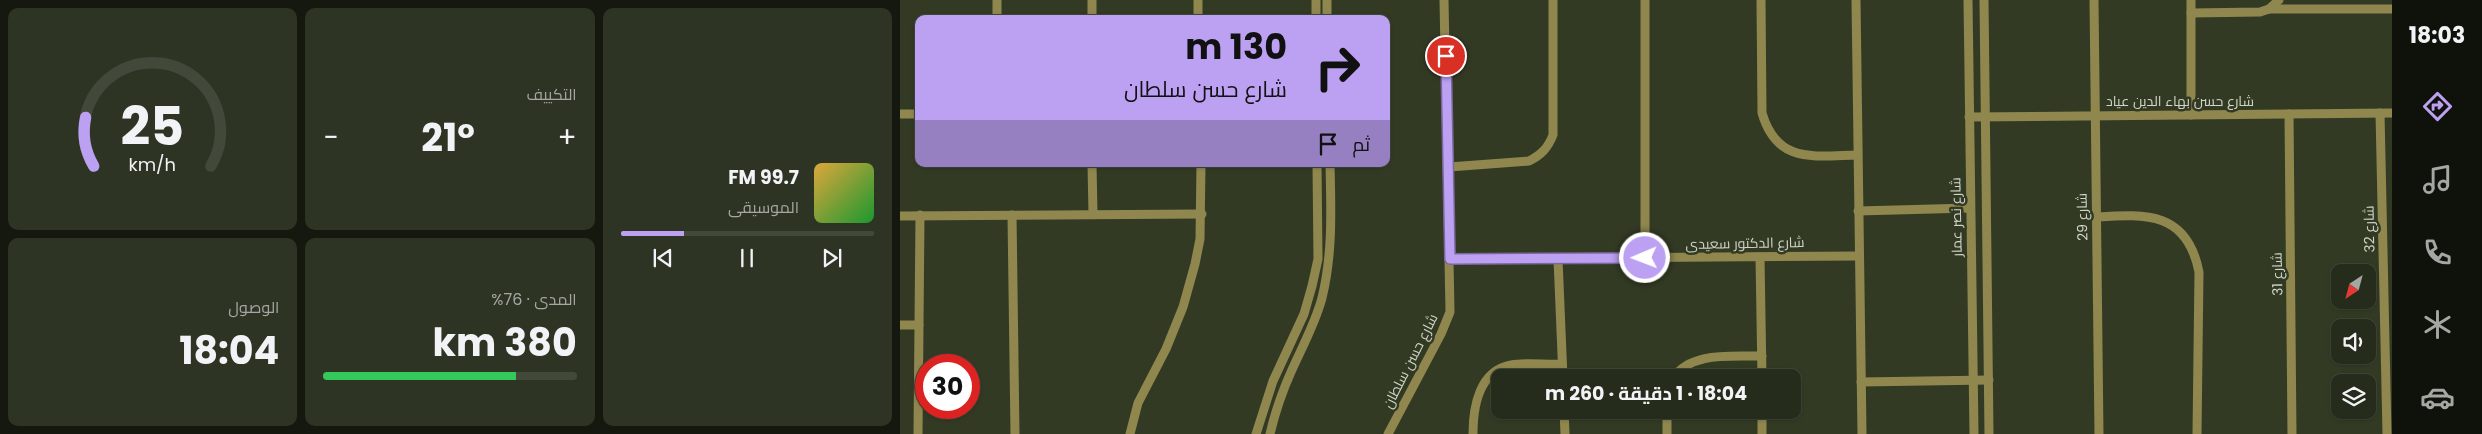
<!DOCTYPE html>
<html lang="ar">
<head>
<meta charset="utf-8">
<style>
	:root { --surface:#262c1b; --page:#2e3424; --text:#f1f3f6; --muted:#a4a7a3; --line:#42483a; --accent:#bca0f2 }
	body { margin:0; font-family:Poppins,Cairo,sans-serif; background:var(--page); color:var(--text); direction:rtl; height:100vh; display:flex; flex-direction:column; font-size:19px; white-space:nowrap }
	* { box-sizing:border-box; margin:0 }
	p { font-size:16px; color:var(--muted) }
	.icon { flex:none; width:28px; height:28px; fill:none; stroke:currentColor; stroke-width:2; stroke-linecap:round; stroke-linejoin:round }
	.map { position:relative; flex:1; overflow:hidden; direction:ltr }
	.drawer { display:flex; flex-direction:column; gap:8px; padding:8px; background:#15180f; width:900px }
	.drawer>* { flex:none }
	.top-card { position:absolute; left:15px; top:15px; width:475px; height:152px; border-radius:10px; box-shadow:0 1px 4px #0004,0 0 0 1px var(--line); direction:rtl; background:#bca0f2; color:#111; overflow:hidden }
	.needle { width:32px; rotate:216deg }
	.fabs { position:absolute; left:1431px; top:264px; display:grid; gap:10px }
	.fabs a { display:grid; place-items:center; width:45px; height:45px; border-radius:10px; background:var(--surface); box-shadow:0 1px 4px #0004,0 0 0 1px var(--line); font-size:25px }
	.speed { position:absolute; left:15px; top:354px; display:flex; gap:10px; font-size:25px; font-weight:700; text-align:center }
	.speed>* { display:grid; place-content:center; width:65px; height:65px; border-radius:50%; background:var(--surface); box-shadow:0 1px 4px #0004,0 0 0 1px var(--line); line-height:1 }
	.speed .limit { border:8px solid #d22; background:#fff; color:#111 }
	.pin { position:absolute; display:grid; place-items:center; width:42px; height:42px; color:#fff; margin:-21px; border:2px solid #fff; border-radius:50%; box-shadow:0 1px 5px #0007 }
	.me { position:absolute; width:55px; margin:-28px; rotate:269deg; stroke-linejoin:round; filter:drop-shadow(0 0 4px #0008) }
	.turn { display:flex; align-items:center; gap:18px; height:105px; padding:0 20px; font-size:22px }
	.turn .icon { width:65px; height:65px; stroke-width:2.5 }
	.turn b { display:block; font-size:35px; line-height:42px }
	.then { display:flex; align-items:center; height:48px; padding:0 20px; background:#0003; gap:10px; font-size:19px }
	.big { font-size:38px; font-weight:700; line-height:1.1 }
	.drawer .widget { flex:1; display:flex; flex-direction:column; justify-content:center; gap:8px; min-width:0; padding:0 18px; border-radius:10px; background:var(--page) }
	.drawer .dial { align-items:center; gap:0 }
	.dial svg { height:130px; overflow:visible; fill:none; stroke:var(--line); stroke-width:7; stroke-linecap:round; text-anchor:middle }
	.dial text { fill:var(--text); stroke:none }
	.song { display:flex; align-items:center; gap:15px }
	.cover { width:60px; height:60px; border-radius:8px; background:linear-gradient(135deg,hsl(40 70% 55%),hsl(130 70% 35%)) }
	.played { height:5px; border-radius:2px; background:linear-gradient(90deg,var(--accent) 25%,var(--line) 25%) }
	.keys { display:flex; justify-content:space-around; direction:ltr }
	.heat { display:flex; justify-content:space-between; align-items:center; font-size:28px; direction:ltr }
	.charge { height:8px; border-radius:4px; background:linear-gradient(90deg,#34c759 76%,var(--line) 0) }
	.drawer .tiles { flex:1; display:grid; gap:8px; grid-template-columns:repeat(3,1fr) }
	.widget:first-child { grid-row:span 2 }
	.trip { position:absolute; left:591px; top:369px; width:310px; height:50px; border-radius:10px; background:var(--surface); box-shadow:0 1px 4px #0004,0 0 0 1px var(--line); font-weight:700; line-height:50px; text-align:center; direction:rtl }
	main { display:flex; flex:1; min-height:0 }
	.tab-bar { display:flex; flex-direction:column; width:90px; justify-content:space-around; align-items:center; background:#0f120b; color:var(--muted) }
	.tab-bar .icon { width:35px; height:35px }
	.tab-bar .active { color:var(--accent) }
	.tab-bar b { font-size:22px; color:var(--text) }
	.map>svg:first-child { display:block }
</style>
</head>
<body>
<main>
<nav class="tab-bar">
<b>18:03</b>
<svg class="icon active" aria-label="directions" viewBox="0 0 24 24"><path d="M12 3l9 9-9 9-9-9zM9 14v-3h6M13 9l2 2-2 2"/></svg>
<svg class="icon" aria-label="music" viewBox="0 0 24 24"><path d="M9 18V5l10-2v13"/><circle cx="6" cy="18" r="3"/><circle cx="16" cy="16" r="3"/></svg>
<svg class="icon" aria-label="phone" viewBox="0 0 24 24"><path d="M5 4h4l2 5-3 2q2 4 5 5l2-3 5 2v4C11 20 4 13 5 4z"/></svg>
<svg class="icon" aria-label="climate" viewBox="0 0 24 24"><path d="M12 3v18M4 7l16 10M4 17L20 7"/></svg>
<svg class="icon" aria-label="car" viewBox="0 0 24 24"><path d="M5 17H2v-5l4-1 3-4h7l3 4 3 1v5h-3M9 17h6M6 11h13"/><circle cx="7" cy="17" r="2"/><circle cx="17" cy="17" r="2"/></svg>
</nav>
<div class="map">
<svg width="1492" height="434" viewBox="0 0 1492 434">
	<rect width="100%" height="100%" fill="#333a24"/>
	<g fill="none" stroke-linecap="round" stroke-linejoin="round">
		<g stroke="#90874f" stroke-width="9">
			<path d="M192,0V19"/>
			<path d="M298,0V19"/>
			<path d="M416,0V19"/>
			<path d="M427,0V19"/>
			<path d="M861,0L862,113C877,164 913,156 957,155"/>
			<path d="M956,0L962,434"/>
			<path d="M1068,0L1074,434"/>
			<path d="M1084,0L1089,434"/>
			<path d="M1194,0L1199,434"/>
			<path d="M1369,9H1492"/>
			<path d="M1291,13L1360,12L1369,9L1379,0"/>
			<path d="M97,19V0"/>
			<path d="M1480,113L1487,434"/>
			<path d="M0,114H19"/>
			<path d="M1389,114L1392,434"/>
			<path d="M1291,115V0"/>
			<path d="M1069,117L1492,113"/>
			<path d="M192,164L193,214"/>
			<path d="M549,167L629,161C641,155 648,148 653,135V0"/>
			<path d="M958,211L1070,208"/>
			<path d="M112,215L115,434"/>
			<path d="M0,216L302,214"/>
			<path d="M1196,217C1246,214 1287,211 1299,272L1297,434"/>
			<path d="M860,257L862,378"/>
			<path d="M745,258V0"/>
			<path d="M550,259L959,256"/>
			<path d="M658,259L663,378"/>
			<path d="M0,325H19"/>
			<path d="M773,378C792,351 831,357 862,356"/>
			<path d="M961,382L1089,380"/>
			<path d="M664,410L665,434"/>
			<path d="M862,410V434"/>
			<path d="M18,434L20,215"/>
			<path d="M230,434L238,403L266,349L283,307L295,264L300,239L301,164"/>
			<path d="M356,434L373,381L404,314L412,286L418,259L417,164"/>
			<path d="M370,434C375,413 382,392 391,372C402,347 415,324 422,298C433,253 431,209 430,164"/>
			<path d="M488,434L541,334L550,312L544,0"/>
			<path d="M573,434C573,407 579,371 611,365C627,362 646,365 662,364"/>
			<path d="M767,434V410"/>
		</g>
	</g>
	<g fill="none" stroke-linecap="round" stroke-linejoin="round">
		<defs>
			<path id="route" d="M546,56L550,259L745,258"/>
		</defs>
		<use href="#route" stroke="#7a689d" stroke-width="12"/>
		<use href="#route" stroke="#bca0f2" stroke-width="9"/>
	</g>
	<g text-anchor="middle" stroke-width="5" stroke-linejoin="round" paint-order="stroke">
		<g font-size="14" fill="#d0d5c8" stroke="#333a24">
			<text x="1280" y="106">شارع حسن بهاء الدين عياد</text>
			<text transform="translate(1056 217) rotate(-91)" y="5">شارع نصر عمار</text>
			<text transform="translate(1182 217) rotate(-91)" y="5">شارع 29</text>
			<text transform="translate(1469 229) rotate(-91)" y="5">شارع 32</text>
			<text transform="translate(845 243) rotate(-1)" y="5">شارع الدكتور سعيدى</text>
			<text transform="translate(1377 274) rotate(-91)" y="5">شارع 31</text>
			<text transform="translate(510 361) rotate(-63)" y="5">شارع حسن سلطان</text>
		</g>
	</g>
</svg>
<div class="fabs">
<a><svg class="needle" viewBox="-14 -14 28 28"><path d="M0-13l5 13h-10z" fill="#e53935"/><path d="M0 13l5-13h-10z" fill="#a4a7a3"/></svg></a>
<a><svg class="icon" aria-label="sound" viewBox="0 0 24 24"><path d="M4 9h4l5-4v14l-5-4H4zM17 9q2 3 0 6"/></svg></a>
<a><svg class="icon" aria-label="layers" viewBox="0 0 24 24"><path d="M12 4l9 5-9 5-9-5zM3 14l9 5 9-5"/></svg></a>
</div>
<div class="speed"><div class="limit">30</div></div>
<div class="pin" style="left:546px;top:56px;background:#d93025"><svg class="icon" aria-label="arrive" viewBox="0 0 24 24"><path d="M6 21V4h12l-3 4 3 4H6"/></svg></div>
<svg class="me" style="left:745px;top:258px" viewBox="-20 -20 40 40"><circle r="17" fill="#bca0f2" stroke="#fff" stroke-width="3"/><path d="M0-11L8 9 0 5-8 9z" fill="#fff"/></svg>
<div class="trip">18:04 · 1 دقيقة · 260 m</div>
<div class="top-card">
<div class="turn"><svg class="icon" aria-label="right" viewBox="0 0 24 24"><path d="M7 20v-9h11M14 6l5 5-5 5"/></svg><div><b>130 m</b>شارع حسن سلطان</div></div>
<div class="then">ثم<svg class="icon" aria-label="arrive" viewBox="0 0 24 24"><path d="M6 21V4h12l-3 4 3 4H6"/></svg></div>
</div>
</div>
<section class="drawer">
<div class="tiles">
<div class="widget">
<div class="song"><i class="cover"></i><div><b>99.7 FM</b><p>الموسيقى</p></div></div>
<div class="played"></div>
<div class="keys"><svg class="icon" aria-label="previous" viewBox="0 0 24 24"><path d="M18 5L8 12l10 7zM5 5v14"/></svg><svg class="icon" aria-label="pause" viewBox="0 0 24 24"><path d="M8 5v14M16 5v14"/></svg><svg class="icon" aria-label="next" viewBox="0 0 24 24"><path d="M6 5l10 7-10 7zM19 5v14"/></svg></div>
</div>
<div class="widget"><p>التكييف</p>
<div class="heat"><a>−</a><b class="big">21°</b><a>+</a></div>
</div>
<div class="widget dial"><svg viewBox="0 0 100 80">
<path d="M14 69A42 42 0 1 1 86 69"/>
<path d="M14 69A42 42 0 0 1 9 39" stroke="#bca0f2"/>
<text x="50" y="56" font-size="32" font-weight="700">25</text>
<text x="50" y="72" font-size="11">km/h</text>
</svg></div>
<div class="widget"><p>المدى · 76%</p><b class="big">380 km</b><div class="charge"></div></div>
<div class="widget"><p>الوصول</p><b class="big">18:04</b></div>
</div>
</section>
</main>
</body>
</html>
